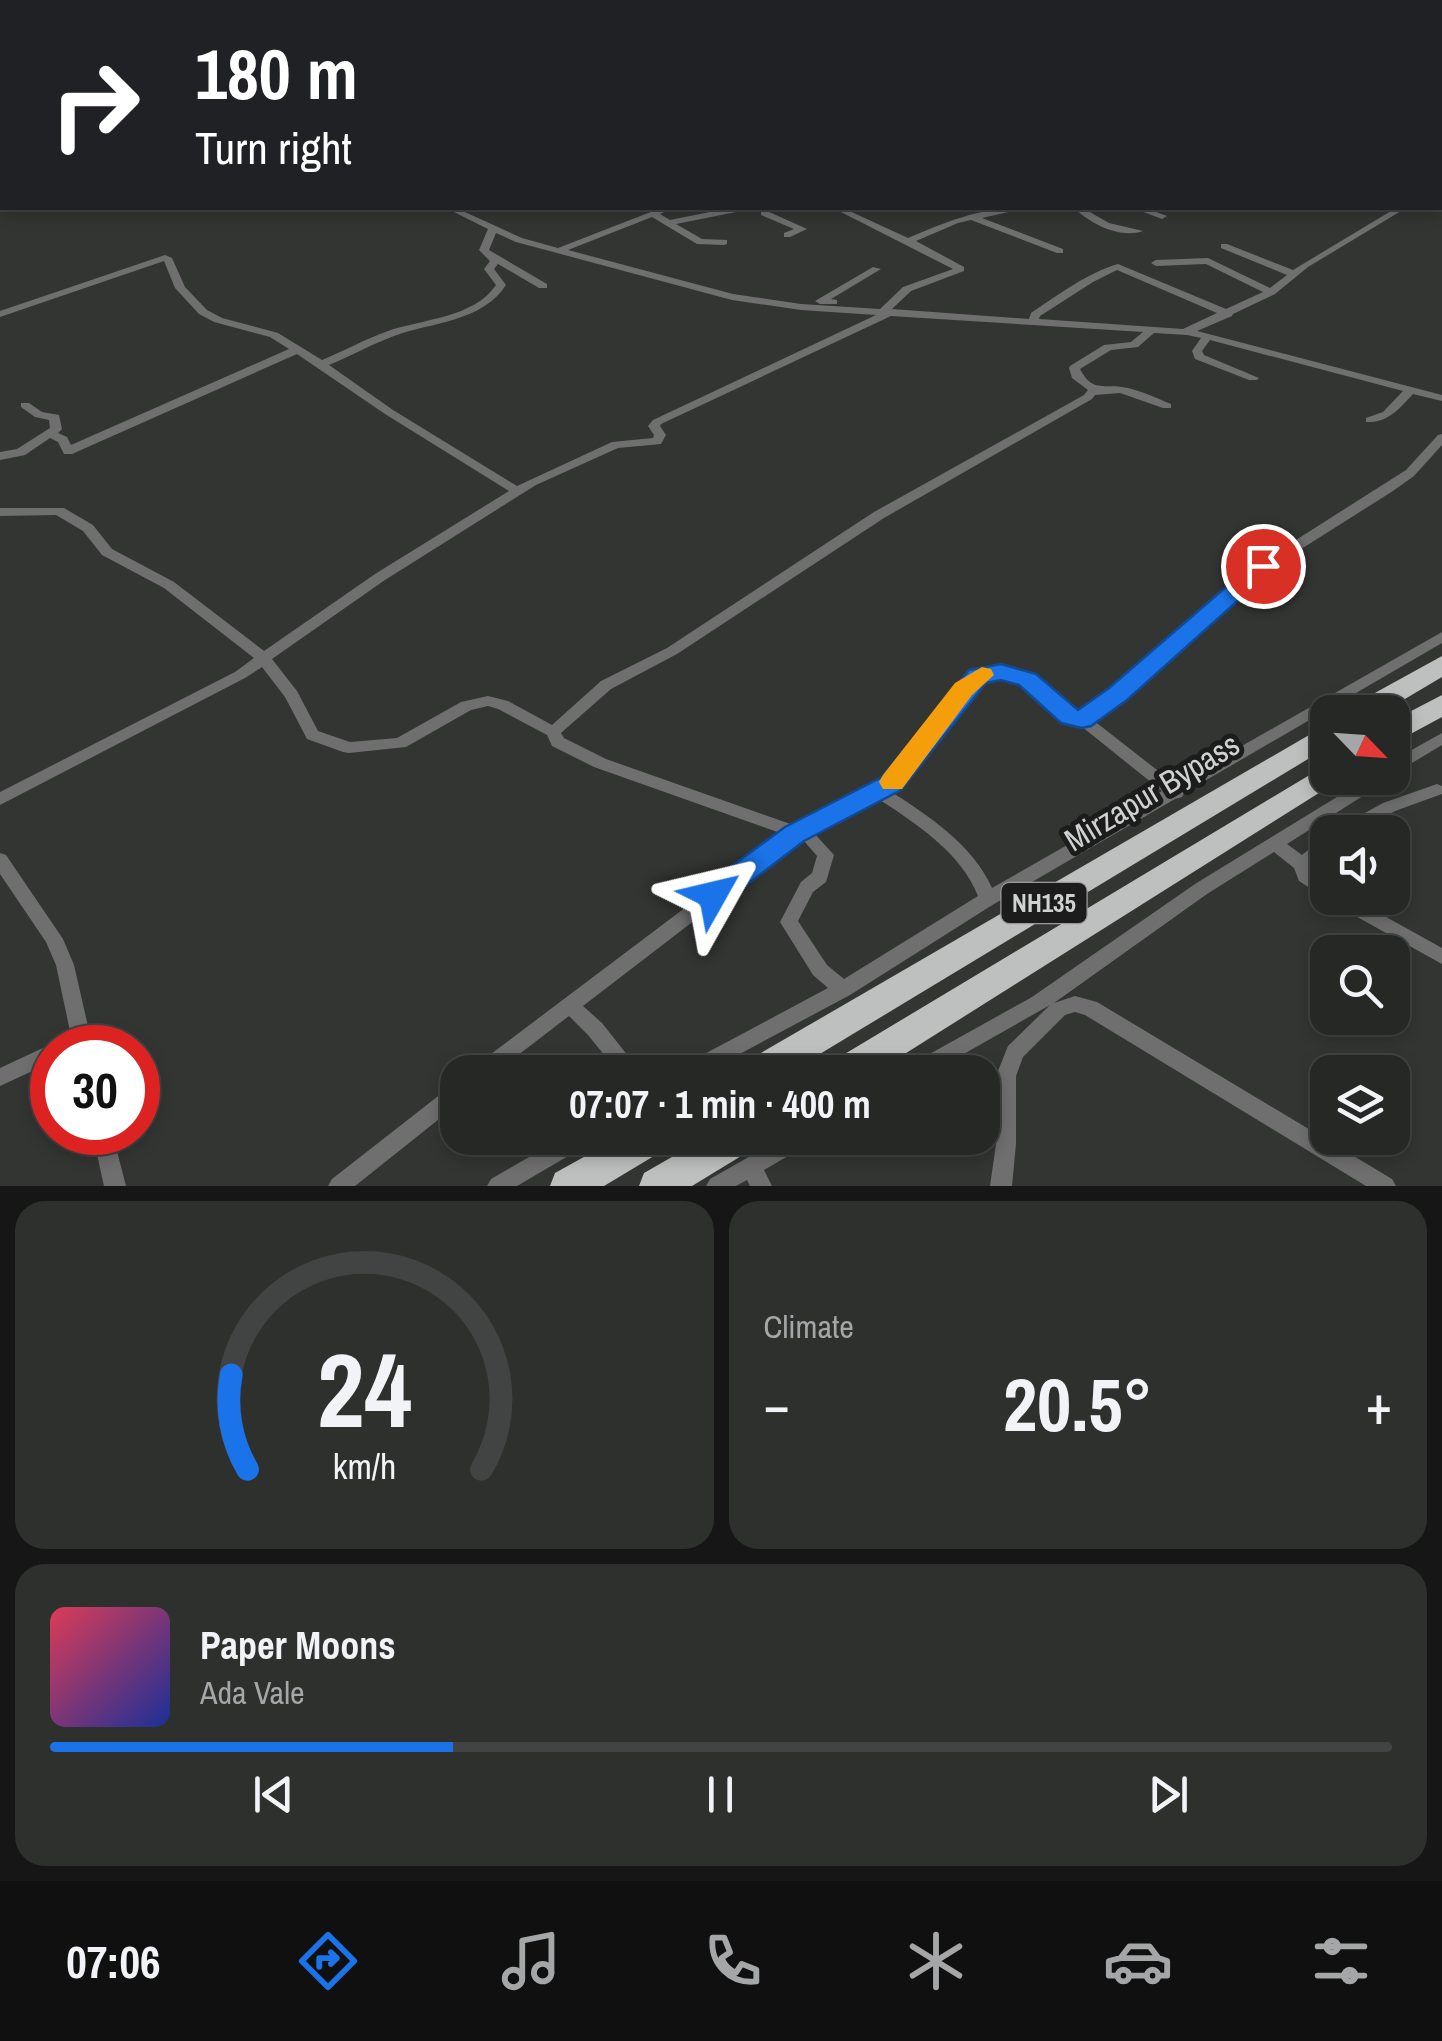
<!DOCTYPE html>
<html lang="en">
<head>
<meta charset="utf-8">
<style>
	:root { --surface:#262826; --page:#2e302e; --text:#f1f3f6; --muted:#a4a6a7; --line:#424443; --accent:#1a73e8 }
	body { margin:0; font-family:"Archivo Narrow",sans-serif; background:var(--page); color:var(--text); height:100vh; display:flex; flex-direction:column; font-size:38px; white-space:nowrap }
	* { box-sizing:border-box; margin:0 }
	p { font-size:32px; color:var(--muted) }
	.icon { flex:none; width:55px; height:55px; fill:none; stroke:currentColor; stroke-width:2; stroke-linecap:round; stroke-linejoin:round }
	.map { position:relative; height:1186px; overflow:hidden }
	.side { display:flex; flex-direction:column; gap:15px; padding:15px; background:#151615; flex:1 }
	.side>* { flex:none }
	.guide { position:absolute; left:0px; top:0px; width:1442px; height:210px; box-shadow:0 5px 15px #0003,0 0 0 2px var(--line); background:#202124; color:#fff; overflow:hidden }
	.needle { width:65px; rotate:115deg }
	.tools { position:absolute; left:1310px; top:695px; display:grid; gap:20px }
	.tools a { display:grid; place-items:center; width:100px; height:100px; border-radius:20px; background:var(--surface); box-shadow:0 5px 15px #0003,0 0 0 2px var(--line); font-size:50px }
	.speed { position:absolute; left:30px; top:1025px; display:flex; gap:20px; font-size:50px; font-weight:700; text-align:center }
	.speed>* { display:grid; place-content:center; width:130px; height:130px; border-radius:50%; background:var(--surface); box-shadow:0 5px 15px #0003,0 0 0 2px var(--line); line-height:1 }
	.speed .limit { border:15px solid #d22; background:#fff; color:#111 }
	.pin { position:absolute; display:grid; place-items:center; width:85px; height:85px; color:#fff; margin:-42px; border:5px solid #fff; border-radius:50%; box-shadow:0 2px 10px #0007 }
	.me { position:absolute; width:110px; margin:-55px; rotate:53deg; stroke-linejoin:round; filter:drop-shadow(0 0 8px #0008) }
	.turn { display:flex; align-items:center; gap:35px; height:210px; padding:0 30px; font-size:45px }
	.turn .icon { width:130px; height:130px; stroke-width:2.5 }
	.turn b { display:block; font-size:70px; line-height:85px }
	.big { font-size:75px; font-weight:700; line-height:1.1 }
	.side .card { flex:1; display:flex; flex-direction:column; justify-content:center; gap:15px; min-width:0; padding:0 35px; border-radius:30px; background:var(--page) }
	.side .dial { align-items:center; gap:0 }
	.dial svg { height:260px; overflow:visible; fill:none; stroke:var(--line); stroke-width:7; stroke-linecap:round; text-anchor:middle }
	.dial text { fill:var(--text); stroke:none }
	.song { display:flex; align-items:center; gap:30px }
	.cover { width:120px; height:120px; border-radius:15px; background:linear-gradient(135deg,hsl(350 70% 55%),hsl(230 70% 35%)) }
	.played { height:10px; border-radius:5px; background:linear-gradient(90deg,var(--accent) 30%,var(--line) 30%) }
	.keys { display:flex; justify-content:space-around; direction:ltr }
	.heat { display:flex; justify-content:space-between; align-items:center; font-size:55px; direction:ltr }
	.side .tiles { flex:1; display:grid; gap:15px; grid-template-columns:1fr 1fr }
	.card:last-child { grid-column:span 2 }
	.trip { position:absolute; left:440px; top:1055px; width:560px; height:100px; border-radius:30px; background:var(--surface); box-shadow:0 5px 15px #0003,0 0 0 2px var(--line); font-weight:700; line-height:100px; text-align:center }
	.dock { display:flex; height:160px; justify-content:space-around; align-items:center; background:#0f100f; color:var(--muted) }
	.dock .icon { width:70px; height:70px }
	.dock .current { color:var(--accent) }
	.dock b { font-size:45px; color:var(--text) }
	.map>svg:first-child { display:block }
</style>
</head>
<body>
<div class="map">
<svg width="1442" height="1186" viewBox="0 0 1442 1186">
	<rect width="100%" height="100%" fill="#333533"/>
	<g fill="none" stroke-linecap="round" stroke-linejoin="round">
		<g fill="#6e6f6e" fill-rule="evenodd">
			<path d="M991,0H1002L997,2H988Z"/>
			<path d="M1131,0H1142L1137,2H1128Z"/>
			<rect x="1440" y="8" width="2" height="4"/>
			<rect x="1440" y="27" width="2" height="4"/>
			<path d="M0,49L2,50V54H0Z"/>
			<rect x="0" y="69" width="2" height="5"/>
			<rect x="1440" y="82" width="2" height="4"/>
			<rect x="0" y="89" width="2" height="6"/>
			<path d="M446,208H456L522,238L558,248L661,208H672L660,214L670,220L730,208H745L741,211L676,224L702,239L727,240V244L724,245L697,244L652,217L568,250L733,294L801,304L880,309L903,287L953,269L833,208H843L908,238C943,223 979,208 1018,208L1017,210L982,218L1063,249V253H1057L971,220L958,223L916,241L964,267V271L911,291L892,309L1029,319L1031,313C1058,295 1087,273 1118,264L1226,309L1263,292L1206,264L1156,266L1151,263L1156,260L1208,258L1270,288L1287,275L1221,248V244H1227L1293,270L1396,208H1406L1308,267L1275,294L1233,314L1232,316L1197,331L1442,395V401L1413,394C1399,409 1388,423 1366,422V418L1383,412L1403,391L1210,340L1202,351L1204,355L1259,378L1257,380H1249L1195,359L1192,351L1201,338L1187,335L1154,333L1138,347L1111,350L1080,369C1092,392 1102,384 1122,387C1138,389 1156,398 1171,404V408H1163L1120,393L1095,395L1092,399L884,518L677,654L611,689L561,733L564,738L606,759L796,826L885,779L958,685L973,673L1001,667L1032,677L1074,712H1083L1258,564L1406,470L1438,435L1442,434V445L1414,476L1393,491L1268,570L1093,720L1175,784L1442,632V643L1184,793L1182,797L1175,799L994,904L850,995L706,1072H679L682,1066L828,988L813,975L780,922L801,882L812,873L817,856L804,841L799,840L583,1006L602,1023L636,1066L639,1072H618L588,1035L569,1016L496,1072H472L475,1066L783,834L594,767L552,746L547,735L498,709L488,706L471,710L406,747L349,753L343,752L307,739L285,697L262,667L245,678L0,805V792L235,672L254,658L164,588L102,555L83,531L56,515L0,516V508H64L93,525L112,549L174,582L264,651L375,574L509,491L385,414L297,354L72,454H64L58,442L50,438L25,455L0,460V452L17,449L50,428L49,420L35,417L21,407V403H29L42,412L59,415L62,429L58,433L67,437L71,445L289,349L270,337L214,322L199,314L175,288L164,261L0,317V311L165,255L172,258L185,287L207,310L222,318L278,333L322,360C344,351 365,339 388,331C422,319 474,318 496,285L484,269L490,261L479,250L488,229ZM496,233L516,242L732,300L801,310L876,315L653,420L648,426L654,435L653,438L612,442L517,486L393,410L329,365C351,356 372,344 394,336C432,322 482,322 506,285L494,269L498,264L539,288H547V284L489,250ZM1117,270L1217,313L1183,329L1039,319L1040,316L1093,282ZM891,316L1143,332L1131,342L1104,345L1070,366L1069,368L1072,378L1088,390L1084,395L874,512L667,648L601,681L552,725L508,701L488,696L461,702L397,738L350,742L318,731L297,691L272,659L385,580L536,485L618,448L661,444L666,435L660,426L661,424ZM1001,677L1022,683L1065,721L1076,722L1162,791L992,888C973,845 929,816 890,791L897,787L968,693L982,680ZM877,798C915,823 961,852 978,896L844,979L827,965L798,921L813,892L826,882L834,855L813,832Z"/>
			<path d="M1074,208H1083L1109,223L1143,231C1120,239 1091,224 1074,208Z"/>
			<path d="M1133,208H1145L1167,216L1162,219Z"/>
			<path d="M761,211H767L807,229L790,237H784V233L794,229L761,215Z"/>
			<path d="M873,267L881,269L831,299L837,300V304H820L815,301Z"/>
			<path d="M1442,733V745L1392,775V761Z"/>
			<path d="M1368,778H1387L1385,782L1287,844L1302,855L1322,839L1328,837V853L1311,867L1313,872L1328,882L1329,898L1322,896L1299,881L1294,868L1274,852L1207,894L1054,1003L1075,996L1097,1002L1392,1179L1396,1186H1366L1085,1015L1075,1012L1065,1015L1023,1057L1016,1076V1144L1012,1186H990L996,1144V1076L1008,1046L1050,1005L932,1072H905L908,1066L1032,997L1195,884Z"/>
			<path d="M1437,784L1442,786V794L1395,811L1357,832H1336L1338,828L1383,803Z"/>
			<path d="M0,853L6,855L63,939L74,965L93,1048H52V1062L0,1086V1068L45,1047L55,1046L57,1042L71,1036L56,965L46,942L0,874Z"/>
			<path d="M1329,898H1352L1442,948V964L1332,903Z"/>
			<path d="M458,1083V1104L355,1186H328L332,1179L451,1086Z"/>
			<path d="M92,1132H112L126,1186H104Z"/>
			<path d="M562,1138H590L587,1145L517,1186H487L491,1179Z"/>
			<path d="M782,1138H810L807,1145L764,1170L772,1186H750L747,1180L736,1186H706L710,1179Z"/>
		</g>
		<g fill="#bdc0be" fill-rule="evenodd">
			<path d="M1442,656V677L1383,712H1349L1353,705Z"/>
			<path d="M1442,695V717L1392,744V721Z"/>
			<path d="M1328,724V747L790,1072H742L747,1061Z"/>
			<path d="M1328,764V778H1341L1338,781L876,1072H828L833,1061Z"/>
			<path d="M618,1138H670L664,1150L604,1186H550L555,1173Z"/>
			<path d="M705,1138H757L751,1150L692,1186H639L644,1173Z"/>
		</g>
	</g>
	<path fill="#1a73e8" stroke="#114b97" stroke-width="2.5" d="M1263,560L1274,566L1271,571L1127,700L1091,726L1082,728L1061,723L1019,685L1001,680L986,683L901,790L804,841L723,903L713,907L703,903L698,895L703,887L785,827L882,777L969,670L1001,664L1036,674L1078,710L1109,688L1255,562Z"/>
	<path fill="#f59e0b" d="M982,667L991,669L994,675L972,695L902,789H883L879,782L883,775L955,683Z"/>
	<g text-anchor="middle" stroke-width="10" stroke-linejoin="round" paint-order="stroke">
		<rect fill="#1b1c1b" stroke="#9a9b9a" stroke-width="2.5" x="1001.5" y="883" width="85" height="40" rx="8"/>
		<g font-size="25" font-weight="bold" fill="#d0d2d1">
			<text x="1044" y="912">NH135</text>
		</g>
		<g font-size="32" fill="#d0d2d1" stroke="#1b1c1b">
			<text transform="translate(1152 792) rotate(-31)" y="11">Mirzapur Bypass</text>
		</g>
	</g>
</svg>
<div class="tools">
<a><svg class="needle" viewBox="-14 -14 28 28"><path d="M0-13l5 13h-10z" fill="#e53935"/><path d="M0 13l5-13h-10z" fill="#a4a6a7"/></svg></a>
<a><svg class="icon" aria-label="sound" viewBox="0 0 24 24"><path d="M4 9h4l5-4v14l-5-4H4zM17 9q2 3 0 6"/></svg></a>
<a><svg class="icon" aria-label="search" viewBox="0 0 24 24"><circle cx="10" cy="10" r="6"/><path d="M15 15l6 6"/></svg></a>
<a><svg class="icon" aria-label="layers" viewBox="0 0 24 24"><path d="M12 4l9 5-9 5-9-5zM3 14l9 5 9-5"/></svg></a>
</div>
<div class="speed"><div class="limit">30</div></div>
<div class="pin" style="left:1263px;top:566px;background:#d93025"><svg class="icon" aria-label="arrive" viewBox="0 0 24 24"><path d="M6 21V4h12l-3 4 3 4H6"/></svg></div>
<svg class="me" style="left:713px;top:895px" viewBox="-20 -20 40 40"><path d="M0-17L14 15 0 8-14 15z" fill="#1a73e8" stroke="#fff" stroke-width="4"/></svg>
<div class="trip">07:07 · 1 min · 400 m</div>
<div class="guide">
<div class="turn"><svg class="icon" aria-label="right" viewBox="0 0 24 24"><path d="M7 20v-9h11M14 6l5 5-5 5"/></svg><div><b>180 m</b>Turn right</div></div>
</div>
</div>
<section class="side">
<div class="tiles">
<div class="card dial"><svg viewBox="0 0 100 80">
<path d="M14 69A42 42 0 1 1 86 69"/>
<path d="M14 69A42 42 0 0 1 9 40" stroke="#1a73e8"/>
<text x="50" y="56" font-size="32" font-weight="700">24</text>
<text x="50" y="72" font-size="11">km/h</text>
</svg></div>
<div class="card"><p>Climate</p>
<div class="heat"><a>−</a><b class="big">20.5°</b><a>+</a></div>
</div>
<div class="card">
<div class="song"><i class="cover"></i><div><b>Paper Moons</b><p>Ada Vale</p></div></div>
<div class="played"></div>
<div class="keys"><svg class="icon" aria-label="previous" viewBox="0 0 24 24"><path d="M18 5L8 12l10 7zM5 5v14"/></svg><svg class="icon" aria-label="pause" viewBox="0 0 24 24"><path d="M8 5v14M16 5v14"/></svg><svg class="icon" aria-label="next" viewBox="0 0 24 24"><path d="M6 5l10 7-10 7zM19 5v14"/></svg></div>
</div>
</div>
</section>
<nav class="dock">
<b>07:06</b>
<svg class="icon current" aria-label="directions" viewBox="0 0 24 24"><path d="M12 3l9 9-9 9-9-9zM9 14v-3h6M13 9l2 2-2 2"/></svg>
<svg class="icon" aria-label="music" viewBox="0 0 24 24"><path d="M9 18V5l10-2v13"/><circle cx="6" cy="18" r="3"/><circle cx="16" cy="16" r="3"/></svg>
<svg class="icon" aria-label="phone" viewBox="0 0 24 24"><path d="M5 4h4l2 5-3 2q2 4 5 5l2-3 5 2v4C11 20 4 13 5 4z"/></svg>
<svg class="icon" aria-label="climate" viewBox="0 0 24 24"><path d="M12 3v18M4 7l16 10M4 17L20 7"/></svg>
<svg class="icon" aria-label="car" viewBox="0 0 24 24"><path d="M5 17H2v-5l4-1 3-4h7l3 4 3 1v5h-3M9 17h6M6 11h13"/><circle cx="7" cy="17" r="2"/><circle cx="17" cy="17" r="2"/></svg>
<svg class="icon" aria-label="filters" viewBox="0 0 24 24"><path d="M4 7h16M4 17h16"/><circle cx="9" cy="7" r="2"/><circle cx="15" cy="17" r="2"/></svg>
</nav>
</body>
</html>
